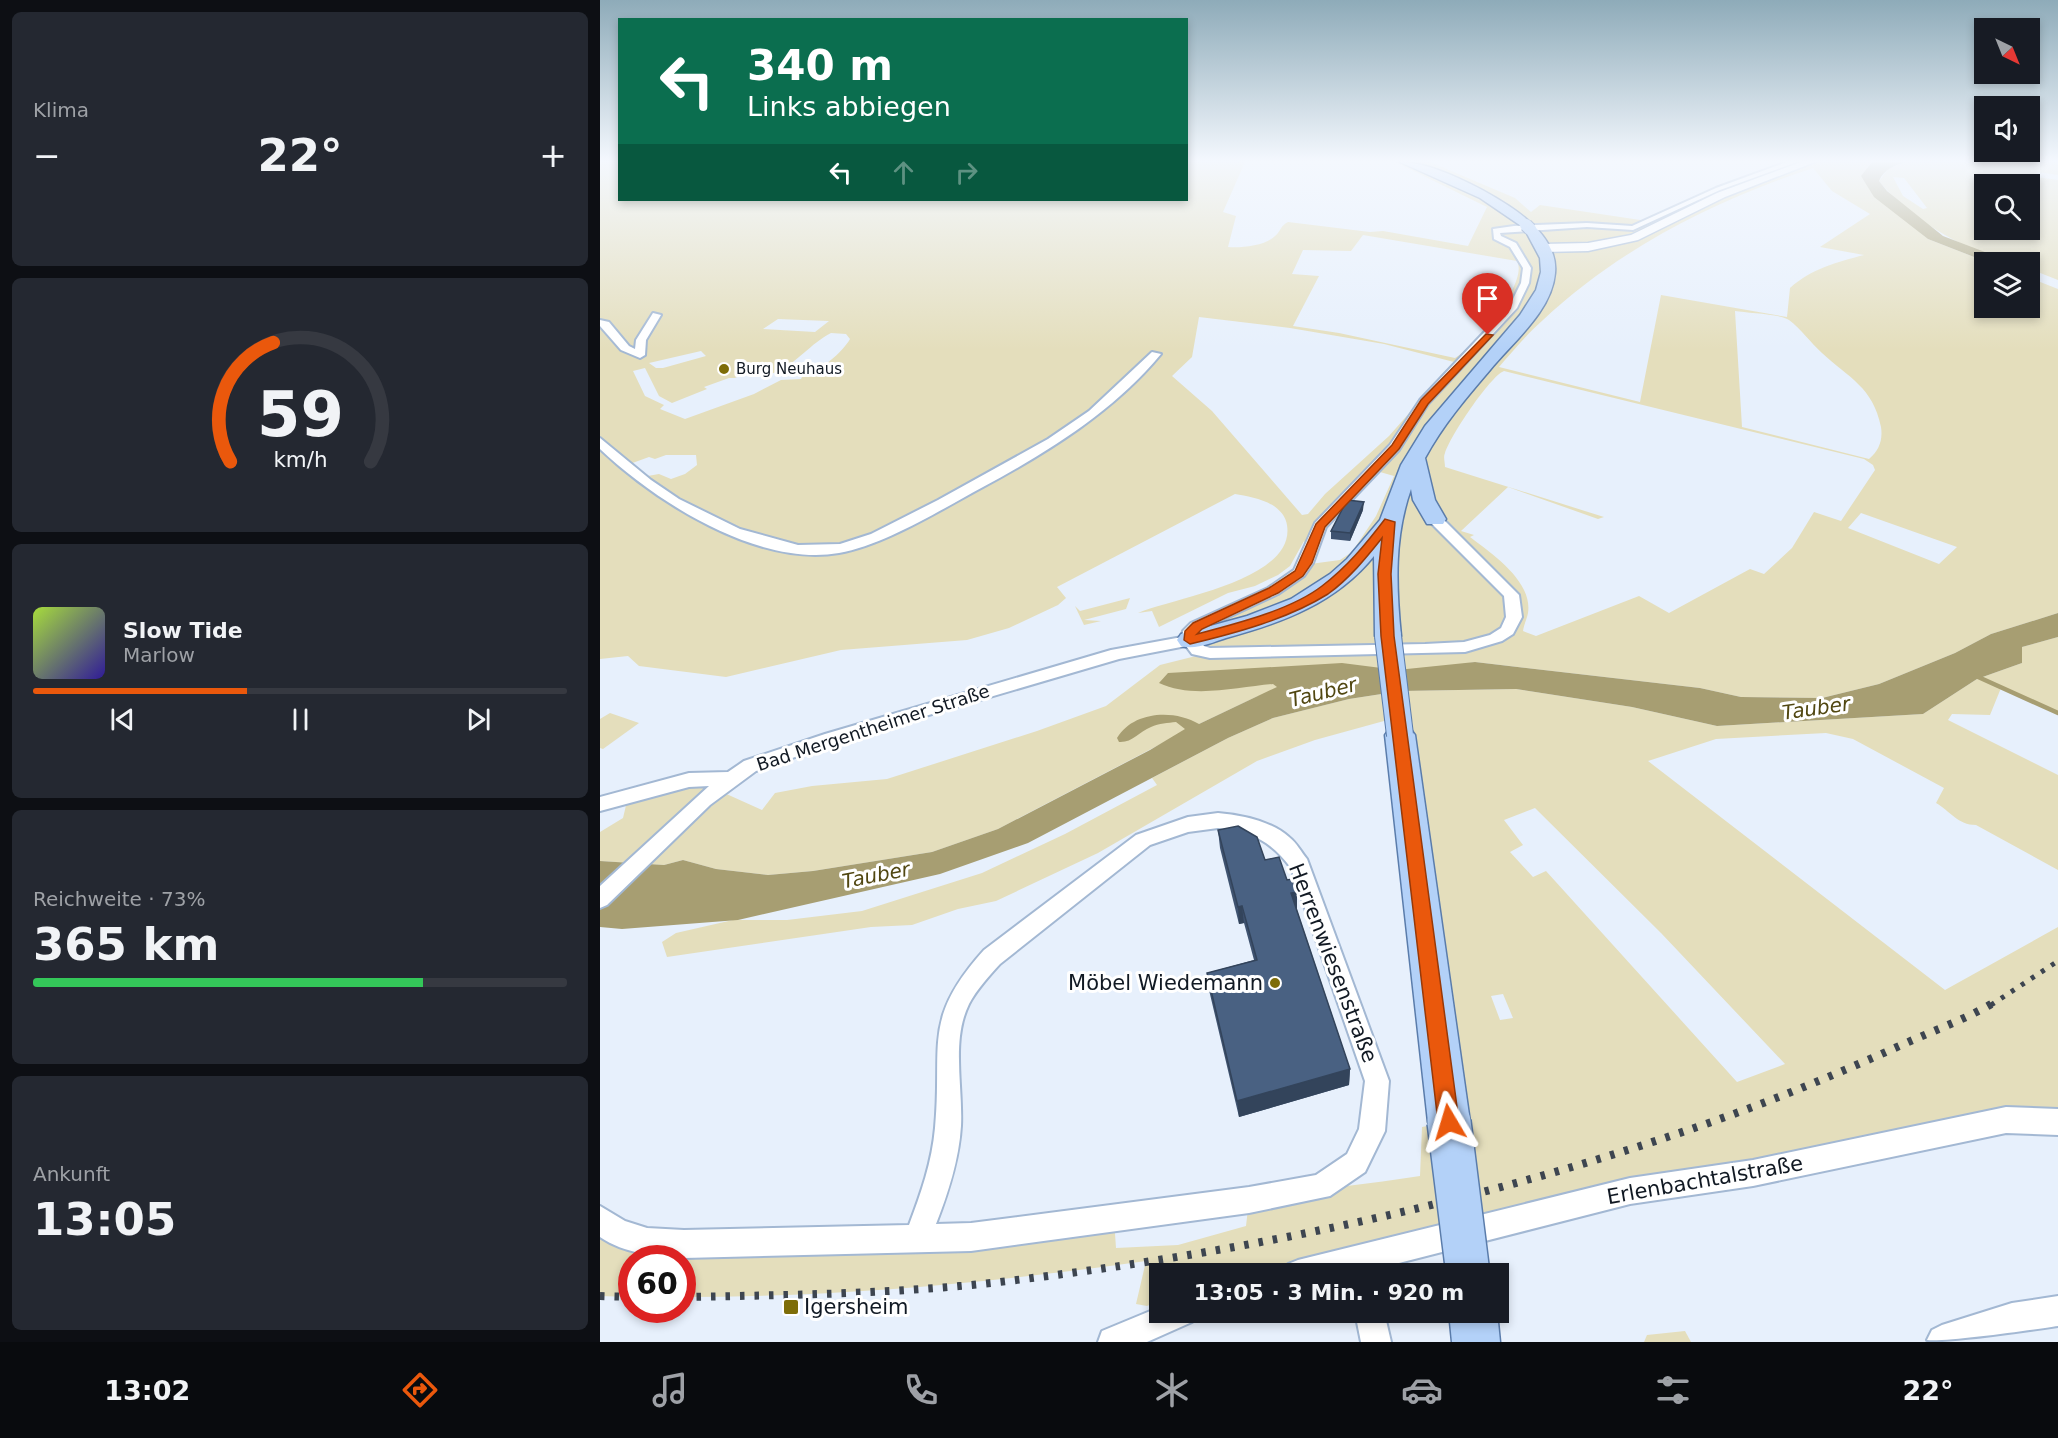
<!DOCTYPE html>
<html lang="de">
<head>
<meta charset="utf-8">
<style>
	:root { --surface:#171b24; --page:#242831; --text:#f1f3f6; --muted:#9ea1a6; --line:#363941; --accent:#ea580c }
	body { margin:0; font-family:"DejaVu Sans",sans-serif; background:var(--page); color:var(--text); height:100vh; display:flex; flex-direction:column; font-size:22px; white-space:nowrap }
	* { box-sizing:border-box; margin:0 }
	p { font-size:20px; color:var(--muted) }
	.icon { flex:none; width:33px; height:33px; fill:none; stroke:currentColor; stroke-width:2; stroke-linecap:round; stroke-linejoin:round }
	.map { position:relative; flex:1; overflow:hidden }
	.panel { display:flex; flex-direction:column; gap:12px; padding:12px; background:#0d0f14; width:600px }
	.panel>* { flex:none }
	.banner { position:absolute; left:18px; top:18px; width:570px; height:183px; border-radius:0px; box-shadow:0 3px 9px #0003; background:#0b6e4f; color:#fff; overflow:hidden }
	.needle { width:39px; rotate:137deg }
	.fabs { position:absolute; left:1374px; top:18px; display:grid; gap:12px }
	.fabs a { display:grid; place-items:center; width:66px; height:66px; border-radius:0px; background:var(--surface); box-shadow:0 3px 9px #0003; font-size:30px }
	.speed { position:absolute; left:18px; top:1245px; display:flex; gap:12px; font-size:30px; font-weight:700; text-align:center }
	.speed>* { display:grid; place-content:center; width:78px; height:78px; border-radius:50%; background:var(--surface); box-shadow:0 3px 9px #0003; line-height:1 }
	.speed .limit { border:9px solid #d22; background:#fff; color:#111 }
	.pin { position:absolute; display:grid; place-items:center; width:51px; height:51px; color:#fff; margin:-62px -26px; border-radius:50% 50% 50% 0; rotate:-45deg; box-shadow:0 0 6px #0007 }
	.pin .icon { rotate:45deg }
	.me { position:absolute; width:66px; margin:-33px; rotate:353deg; stroke-linejoin:round; filter:drop-shadow(0 0 4px #0008) }
	.turn { display:flex; align-items:center; gap:21px; height:126px; padding:0 30px; font-size:27px }
	.turn .icon { width:78px; height:78px; stroke-width:2.5 }
	.turn b { display:block; font-size:42px; line-height:51px }
	.lanes { display:flex; align-items:center; height:57px; padding:0 30px; background:#0003; justify-content:center; gap:30px; direction:ltr }
	.lanes .off { opacity:.35 }
	.big { font-size:45px; font-weight:800; line-height:1.1 }
	.panel .widget { flex:1; display:flex; flex-direction:column; justify-content:center; gap:9px; min-width:0; padding:0 21px; border-radius:9px; background:var(--page) }
	.panel .dial { align-items:center; gap:0 }
	.dial svg { height:156px; overflow:visible; fill:none; stroke:var(--line); stroke-width:7; stroke-linecap:round; text-anchor:middle }
	.dial text { fill:var(--text); stroke:none }
	.song { display:flex; align-items:center; gap:18px }
	.cover { width:72px; height:72px; border-radius:9px; background:linear-gradient(135deg,hsl(80 70% 55%),hsl(250 70% 35%)) }
	.played { height:6px; border-radius:3px; background:linear-gradient(90deg,var(--accent) 40%,var(--line) 40%) }
	.keys { display:flex; justify-content:space-around; direction:ltr }
	.heat { display:flex; justify-content:space-between; align-items:center; font-size:33px; direction:ltr }
	.charge { height:9px; border-radius:4px; background:linear-gradient(90deg,#34c759 73%,var(--line) 0) }
	.trip { position:absolute; left:549px; top:1263px; width:360px; height:60px; border-radius:0px; background:var(--surface); box-shadow:0 3px 9px #0003; font-weight:800; line-height:60px; text-align:center }
	.dock { display:flex; height:96px; justify-content:space-around; align-items:center; background:#090b0e; color:var(--muted) }
	.dock .icon { width:42px; height:42px }
	.dock .selected { color:var(--accent) }
	.dock b { font-size:27px; color:var(--text) }
	main { display:flex; flex:1; min-height:0 }
	.map>svg:first-child { display:block }
</style>
</head>
<body>
<main>
<section class="panel">
<div class="widget"><p>Klima</p>
<div class="heat"><a>−</a><b class="big">22°</b><a>+</a></div>
</div>
<div class="widget dial"><svg viewBox="0 0 100 80">
<path d="M14 69A42 42 0 1 1 86 69"/>
<path d="M14 69A42 42 0 0 1 36 8" stroke="#ea580c"/>
<text x="50" y="56" font-size="32" font-weight="700">59</text>
<text x="50" y="72" font-size="11">km/h</text>
</svg></div>
<div class="widget">
<div class="song"><i class="cover"></i><div><b>Slow Tide</b><p>Marlow</p></div></div>
<div class="played"></div>
<div class="keys"><svg class="icon" aria-label="previous" viewBox="0 0 24 24"><path d="M18 5L8 12l10 7zM5 5v14"/></svg><svg class="icon" aria-label="pause" viewBox="0 0 24 24"><path d="M8 5v14M16 5v14"/></svg><svg class="icon" aria-label="next" viewBox="0 0 24 24"><path d="M6 5l10 7-10 7zM19 5v14"/></svg></div>
</div>
<div class="widget"><p>Reichweite · 73%</p><b class="big">365 km</b><div class="charge"></div></div>
<div class="widget"><p>Ankunft</p><b class="big">13:05</b></div>
</section>
<div class="map">
<svg width="1458" height="1342" viewBox="0 0 1458 1342">
	<rect width="100%" height="100%" fill="#e7f0fc"/>
	<g fill="#e4debc" fill-rule="evenodd">
		<path d="M0,162H19L20,200H586L587,162H645L623,212L636,216L628,247C641,248 665,246 675,236C681,231 680,226 688,222L770,232L783,231L868,246L887,207L795,162H830L915,198L931,212L940,205L1047,221L1118,189L1194,162H1272L1267,167L1310,224L1328,239L1387,262H1384V308H1430V278L1458,289V613L1391,634L1355,653L1279,684L1222,698L1141,697L1100,688L875,662L667,699L658,696L599,724L398,829L332,852L213,871L168,875L116,869L83,860L64,865L0,861V832L23,818L28,797L130,779L122,792L162,810L175,793L212,786L287,779L437,731L506,706L560,665L608,653L591,631L673,591L710,564L740,560L752,552L776,516L794,476L773,470L720,526L709,556L704,541L690,566L678,575L655,586L628,593L559,627L552,611L538,613C574,598 696,580 687,525C683,502 653,497 635,494L457,587L466,598L458,605L409,628L367,640L241,650L126,677L39,666L28,656L0,659ZM1213,168L1232,191L1270,214L1220,247L1264,255C1237,262 1211,269 1190,288L1187,317L1061,295L1040,402L899,367C913,351 927,334 943,320C1020,248 1114,201 1213,168ZM763,235L917,261C929,283 874,347 855,358L739,333L693,326L719,276L692,274L703,250L751,251ZM1135,311C1147,313 1181,314 1189,320C1201,329 1211,343 1222,353C1249,378 1273,387 1281,427C1283,440 1279,451 1269,459L1142,427ZM599,317L690,328L784,344L854,362L789,436L725,494L708,514L702,515L612,411L572,376L592,357ZM178,319L228,321H229L215,332L163,329ZM231,333L246,334L250,339C242,353 221,370 206,374L215,366L192,365L181,374L203,375L201,379L181,380L154,394L85,419L60,409L64,405L45,396L33,371L45,368L59,396L72,403L107,389L104,387L129,378H137L135,377C151,369 162,379 176,372C196,364 211,343 231,333ZM101,351L106,356L63,368H56L49,363ZM904,371L1264,459L1273,465L1275,470L1241,521L1214,512L1192,548L1164,574L1150,569L1069,613L1039,596L936,636L923,631C924,624 927,619 928,613C933,581 891,553 870,537L874,535L861,531L908,487L998,519L1004,517L845,467C845,462 843,457 845,453C849,438 890,376 904,371ZM66,455H96L97,465L85,474L71,479L59,474L42,477L27,465L49,457L55,459ZM1261,513L1357,547L1339,564L1248,528Z"/>
		<path d="M1306,162H1458V175L1438,172L1423,184H1384V230H1430V184H1425L1436,177L1458,180V280L1430,269V262C1379,262 1310,220 1279,181L1289,168ZM1293,177L1304,178L1327,208L1323,209L1303,196Z"/>
		<path d="M530,598L526,609L484,620L501,621L484,625L475,606L480,611Z"/>
		<path d="M1458,637V713L1401,688L1390,715L1352,714L1348,720L1458,775V870L1376,825C1358,825 1350,811 1336,803L1344,788L1253,739L1226,733L1116,739L1048,761L1345,990L1458,927V1122L1406,1120L698,1273L646,1268L632,1273L560,1274L559,1301L547,1306L536,1304L546,1261C390,1283 239,1297 83,1297L82,1258H32L31,1297L0,1296V1220L47,1242L514,1219L516,1248L578,1245L646,1226L649,1200C706,1190 763,1185 820,1176L822,1127L849,1122L800,735L811,718L784,721L715,740L657,761L498,853L396,901L358,909L312,925L271,927L67,957L62,942L76,933L133,920H187L262,911L382,873L465,834L557,785L552,778L628,738L673,718L749,699L801,691L916,689L1032,707L1117,726L1323,714L1377,679L1422,663V647ZM935,808L1061,933L1185,1064L1137,1082L946,871L933,877L910,852L923,845L904,820ZM903,994L913,1018L900,1020L891,996Z"/>
		<path d="M10,713L39,723L3,749L0,748V719Z"/>
		<path d="M1085,1331L1091,1342H1044L1047,1335Z"/>
	</g>
	<g fill="#a79e72">
		<path d="M1272,162H1306C1295,165 1284,169 1279,181L1287,191L1343,236L1411,262H1387L1328,239L1274,197L1261,176Z"/>
		<path d="M1458,613V637L1422,647V663L1377,679L1323,714L1117,726L1032,707L916,689L801,691L749,699L673,718L628,738L428,843L340,874L138,920L22,929L0,927V861L64,865L83,860L116,869L168,875L213,871L332,852L398,829L550,750L585,729L576,722C568,723 559,723 551,727C539,732 532,743 519,742L517,738C533,711 574,709 599,724L677,687L673,684C638,687 592,699 559,683L568,673L742,663L797,670L875,662L1100,688L1141,697L1222,698L1279,684L1355,653L1391,634Z"/>
	</g>
	<g fill="none" stroke-linecap="round" stroke-linejoin="round">
		<path stroke="#a79e72" stroke-width="4.5" d="M1376,676L1458,713"/>
		<defs>
			<g id="street">
				<path d="M1187,162H1197L1120,190L1033,230L987,227L900,233L901,236L916,243L931,268L929,283L917,308L828,404L799,450L726,527L713,563L704,576L678,594L603,629L599,633L598,639L604,646L610,648L825,644L864,642L890,635L901,628L906,617L904,596L830,522L828,519L835,515L840,516L919,595L922,617L913,634L902,641L865,652L610,658L592,654L586,646L519,659L237,742L156,771L110,805L7,905L0,908V886L109,786L89,787L0,811V797L89,773L128,772L144,761L225,734L511,650L582,637L583,631L591,623L668,588L694,570L715,523L790,445L820,400L910,305L921,283L923,268L910,247L894,239L893,229L914,226L987,223L1032,226L1116,188Z"/>
				<path d="M53,313L61,315L46,340L45,355L40,358L21,350L0,326V320L9,322L29,346L35,349L36,340Z"/>
				<path d="M552,352L561,354C514,411 448,452 383,487C342,509 285,545 239,553C158,567 56,502 0,449V438L51,480L79,499L140,529L198,545L240,544L271,534L338,500L448,439L489,411Z"/>
				<path d="M618,813C641,815 671,821 689,837C697,843 701,852 707,859L789,1081L785,1131L765,1172L730,1196L649,1213L371,1251L84,1258C55,1256 25,1254 0,1237V1206L25,1221L47,1228L84,1230L309,1225C321,1193 332,1162 335,1128C343,1045 321,1020 384,950L536,835L588,817ZM618,828C651,831 671,841 691,868L765,1081L759,1129L747,1154L716,1175L649,1187L371,1223L336,1224C348,1193 359,1160 361,1126C363,1087 351,1040 369,1004C377,989 389,976 400,964L550,845L588,832Z"/>
				<path d="M1406,1107L1458,1109V1135L1406,1133L1153,1186L1030,1204L756,1274H684L688,1264L698,1260L1030,1178L1153,1160Z"/>
				<path d="M1458,1296V1326C1431,1330 1347,1342 1327,1340L1332,1330L1342,1325L1412,1303Z"/>
				<path d="M560,1307V1312H596L592,1322L547,1342H498L502,1331Z"/>
				<path d="M755,1312H784L791,1342H761Z"/>
			</g>
			<path id="secondary" d="M1201,162H1215L1125,197L1038,240L988,251L943,252L937,248L943,244L988,243L1031,235L1117,193Z"/>
			<g id="primary">
				<path d="M800,162C832,162 882,188 909,206C930,220 958,243 955,273C952,311 913,342 890,370C866,398 843,425 825,458L835,500L846,519L843,524H827L813,500L811,489C794,537 796,586 801,636L797,642L788,644L779,642L775,636L774,556C736,603 682,623 626,638C611,643 596,650 581,646L577,640L581,634L647,616L691,599L730,574L747,559L780,520L801,465L825,426L920,315L936,290L941,272L940,258L924,228L880,198Z"/>
				<path d="M800,725L810,728L815,735L870,1122L864,1137L849,1143L834,1137L828,1122L785,735L790,728Z"/>
				<path d="M849,1312H897L900,1342H852Z"/>
			</g>
		</defs>
		<use href="#street" stroke="#a3b8d3" stroke-width="4"/>
		<use href="#secondary" stroke="#a3b8d3" stroke-width="3"/>
		<use href="#primary" stroke="#5a7cab" stroke-width="3"/>
		<use href="#street" fill="#fff" fill-rule="evenodd"/>
		<use href="#secondary" fill="#fff" fill-rule="evenodd"/>
		<use href="#primary" fill="#b3d1f8" fill-rule="evenodd"/>
		<path stroke="#3d4550" stroke-width="5" stroke-dasharray="4 8" stroke-linecap="butt" d="M1391,1005L1458,961"/>
		<g stroke="#3d4550" stroke-width="8" stroke-dasharray="4.5 10" stroke-linecap="butt">
			<path d="M0,1296L32,1297"/>
			<path d="M82,1297C191,1295 300,1294 408,1281C650,1252 888,1201 1117,1120C1182,1097 1244,1071 1306,1043C1335,1030 1366,1019 1393,1003"/>
		</g>
		<defs>
			<path id="primary-bridge-far2" d="M926,225L930,229"/>
			<path id="primary-bridge-far1" d="M788,636L800,735"/>
			<path id="primary-bridge" d="M849,1122L868,1274"/>
		</defs>
		<use href="#primary-bridge-far2" stroke="#5a7cab" stroke-width="14" stroke-linecap="butt"/>
		<use href="#primary-bridge-far1" stroke="#5a7cab" stroke-width="28" stroke-linecap="butt"/>
		<use href="#primary-bridge" stroke="#5a7cab" stroke-width="46" stroke-linecap="butt"/>
		<use href="#primary-bridge-far2" stroke="#b3d1f8" stroke-width="12"/>
		<use href="#primary-bridge-far1" stroke="#b3d1f8" stroke-width="26"/>
		<use href="#primary-bridge" stroke="#b3d1f8" stroke-width="43"/>
	</g>
	<g fill="#3f5370">
		<path d="M763,510L750,541L731,539V531Z"/>
		<path d="M618,830L665,860L687,880L697,892V910L750,1069L749,1085L639,1117L609,990L607,973L654,960L644,923L639,924L620,848Z"/>
	</g>
	<g fill="#33445b">
		<path d="M764,502L763,510L750,541V533Z"/>
		<path d="M697,892V909L692,911L691,893Z"/>
		<path d="M642,906L644,923L639,924L638,907Z"/>
		<path d="M750,1069L749,1085L639,1117L637,1101Z"/>
	</g>
	<g fill="#496182" stroke="#33445b" stroke-width="1.5">
		<path d="M747,500L764,502L750,533L731,531Z"/>
		<path d="M638,826L657,837L665,860L679,857L687,880L692,879L697,892L691,893L750,1069L637,1101L607,973L657,960L642,906L638,907L618,830Z"/>
	</g>
	<linearGradient id="sky" x2="0" y2="1"><stop stop-color="#8eabb9"/><stop offset="0.46" stop-color="#f4f8fe"/><stop offset="1" stop-color="#f4f8fe" stop-opacity="0"/></linearGradient>
	<rect width="1458" height="350" fill="url(#sky)"/>
	<path fill="#ea580c" stroke="#983908" stroke-width="1.5" d="M886,334L893,335L828,404L799,449L725,527L712,563L703,576L678,593L602,629L597,634C635,624 691,610 722,586C747,567 766,544 785,519L795,522L791,574L794,636L859,1122L856,1129L849,1133L841,1129L838,1122L781,636L778,574L782,538C766,558 749,579 728,594C688,619 636,633 590,644L584,640L585,631L593,623L669,588L695,571L716,524L792,445L821,400Z"/>
	<g fill="#7e6d08" stroke="#fff" stroke-width="2">
		<circle cx="124" cy="369" r="6"/>
		<circle cx="675" cy="983" r="6"/>
		<rect x="183" y="1299" width="16" height="16" rx="3"/>
	</g>
	<g text-anchor="middle" stroke-width="6" stroke-linejoin="round" paint-order="stroke">
		<g font-size="15" fill="#111923" stroke="#fff" text-anchor="start">
			<text x="136" y="374">Burg Neuhaus</text>
		</g>
		<g font-size="18" fill="#111923" stroke="#fff">
			<text transform="translate(273 728) rotate(-18)" y="6">Bad Mergentheimer Straße</text>
		</g>
		<g font-size="20" font-style="italic" fill="#514711" stroke="#fff">
			<text transform="translate(723 692) rotate(-14)" y="7">Tauber</text>
			<text transform="translate(1216 708) rotate(-8)" y="7">Tauber</text>
			<text transform="translate(276 875) rotate(-11)" y="7">Tauber</text>
		</g>
		<g font-size="21" fill="#111923" stroke="#fff">
			<text transform="translate(733 963) rotate(69)" y="7">Herrenwiesenstraße</text>
			<text transform="translate(1105 1180) rotate(-10)" y="7">Erlenbachtalstraße</text>
		</g>
		<g font-size="21" fill="#111923" stroke="#fff" text-anchor="end">
			<text x="663" y="990">Möbel Wiedemann</text>
			<text x="204" y="1314" text-anchor="start">Igersheim</text>
		</g>
	</g>
</svg>
<div class="fabs">
<a><svg class="needle" viewBox="-14 -14 28 28"><path d="M0-13l5 13h-10z" fill="#e53935"/><path d="M0 13l5-13h-10z" fill="#9ea1a6"/></svg></a>
<a><svg class="icon" aria-label="sound" viewBox="0 0 24 24"><path d="M4 9h4l5-4v14l-5-4H4zM17 9q2 3 0 6"/></svg></a>
<a><svg class="icon" aria-label="search" viewBox="0 0 24 24"><circle cx="10" cy="10" r="6"/><path d="M15 15l6 6"/></svg></a>
<a><svg class="icon" aria-label="layers" viewBox="0 0 24 24"><path d="M12 4l9 5-9 5-9-5zM3 14l9 5 9-5"/></svg></a>
</div>
<div class="speed"><div class="limit">60</div></div>
<div class="pin" style="left:888px;top:335px;background:#d93025"><svg class="icon" aria-label="arrive" viewBox="0 0 24 24"><path d="M6 21V4h12l-3 4 3 4H6"/></svg></div>
<svg class="me" style="left:849px;top:1122px" viewBox="-20 -20 40 40"><path d="M0-17L14 15 0 8-14 15z" fill="#ea580c" stroke="#fff" stroke-width="4"/></svg>
<div class="trip">13:05 · 3 Min. · 920 m</div>
<div class="banner">
<div class="turn"><svg class="icon" aria-label="left" viewBox="0 0 24 24"><path d="M17 20v-9H6M10 6l-5 5 5 5"/></svg><div><b>340 m</b>Links abbiegen</div></div>
<div class="lanes"><svg class="icon" aria-label="left" viewBox="0 0 24 24"><path d="M17 20v-9H6M10 6l-5 5 5 5"/></svg><svg class="icon off" aria-label="ahead" viewBox="0 0 24 24"><path d="M12 20V5M6 11l6-6 6 6"/></svg><svg class="icon off" aria-label="right" viewBox="0 0 24 24"><path d="M7 20v-9h11M14 6l5 5-5 5"/></svg></div>
</div>
</div>
</main>
<nav class="dock">
<b>13:02</b>
<svg class="icon selected" aria-label="directions" viewBox="0 0 24 24"><path d="M12 3l9 9-9 9-9-9zM9 14v-3h6M13 9l2 2-2 2"/></svg>
<svg class="icon" aria-label="music" viewBox="0 0 24 24"><path d="M9 18V5l10-2v13"/><circle cx="6" cy="18" r="3"/><circle cx="16" cy="16" r="3"/></svg>
<svg class="icon" aria-label="phone" viewBox="0 0 24 24"><path d="M5 4h4l2 5-3 2q2 4 5 5l2-3 5 2v4C11 20 4 13 5 4z"/></svg>
<svg class="icon" aria-label="climate" viewBox="0 0 24 24"><path d="M12 3v18M4 7l16 10M4 17L20 7"/></svg>
<svg class="icon" aria-label="car" viewBox="0 0 24 24"><path d="M5 17H2v-5l4-1 3-4h7l3 4 3 1v5h-3M9 17h6M6 11h13"/><circle cx="7" cy="17" r="2"/><circle cx="17" cy="17" r="2"/></svg>
<svg class="icon" aria-label="filters" viewBox="0 0 24 24"><path d="M4 7h16M4 17h16"/><circle cx="9" cy="7" r="2"/><circle cx="15" cy="17" r="2"/></svg>
<b>22°</b>
</nav>
</body>
</html>
